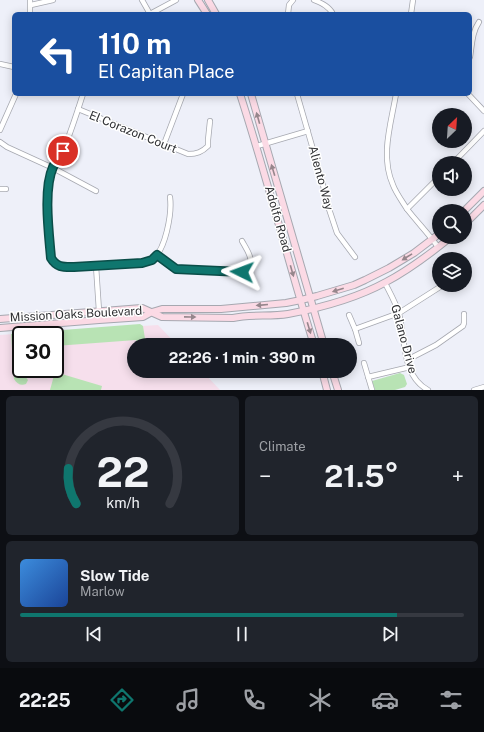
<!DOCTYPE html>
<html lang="en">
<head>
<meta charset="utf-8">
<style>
	:root { --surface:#171b24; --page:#20242c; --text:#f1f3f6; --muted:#9ea1a6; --line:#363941; --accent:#0f766e }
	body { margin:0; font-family:"Public Sans",sans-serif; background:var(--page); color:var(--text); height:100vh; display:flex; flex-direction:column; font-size:15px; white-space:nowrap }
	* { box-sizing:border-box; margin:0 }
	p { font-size:13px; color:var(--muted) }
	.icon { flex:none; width:22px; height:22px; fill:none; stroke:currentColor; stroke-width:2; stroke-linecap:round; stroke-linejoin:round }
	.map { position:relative; height:390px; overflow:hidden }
	.sheet { display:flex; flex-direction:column; gap:6px; padding:6px; background:#0d0f14; flex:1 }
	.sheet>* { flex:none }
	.banner { position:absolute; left:12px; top:12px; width:460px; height:84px; border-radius:6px; box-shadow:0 2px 10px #0003; background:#1a4fa0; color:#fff; overflow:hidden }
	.needle { width:26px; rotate:25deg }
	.buttons { position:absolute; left:432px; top:108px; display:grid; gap:8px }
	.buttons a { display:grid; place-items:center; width:40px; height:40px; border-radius:50%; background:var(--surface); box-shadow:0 2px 10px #0003; font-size:20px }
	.speed { position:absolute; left:12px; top:326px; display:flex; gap:8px; font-size:20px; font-weight:700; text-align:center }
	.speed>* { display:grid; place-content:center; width:52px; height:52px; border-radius:50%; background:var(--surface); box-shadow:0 2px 10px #0003; line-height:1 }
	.speed .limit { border:2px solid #111; border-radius:6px; background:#fff; color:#111 }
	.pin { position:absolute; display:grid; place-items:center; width:34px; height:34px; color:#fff; margin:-17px; border:2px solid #fff; border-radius:50%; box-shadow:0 1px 4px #0007 }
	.me { position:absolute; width:44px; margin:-22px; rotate:273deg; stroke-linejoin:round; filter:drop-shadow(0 0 3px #0008) }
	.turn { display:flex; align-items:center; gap:14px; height:84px; padding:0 20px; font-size:18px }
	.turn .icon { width:52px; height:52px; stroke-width:2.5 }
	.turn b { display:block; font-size:28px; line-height:34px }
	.big { font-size:30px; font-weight:700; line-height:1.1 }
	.sheet .card { flex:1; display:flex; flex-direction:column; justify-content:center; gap:6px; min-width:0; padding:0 14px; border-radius:6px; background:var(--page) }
	.sheet .dial { align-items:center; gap:0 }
	.dial svg { height:104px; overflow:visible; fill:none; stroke:var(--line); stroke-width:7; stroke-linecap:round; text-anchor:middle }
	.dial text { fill:var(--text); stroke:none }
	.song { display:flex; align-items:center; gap:12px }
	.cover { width:48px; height:48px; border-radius:6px; background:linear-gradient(135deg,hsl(210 70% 55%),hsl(220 70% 35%)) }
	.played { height:4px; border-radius:2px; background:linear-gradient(90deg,var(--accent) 85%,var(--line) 85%) }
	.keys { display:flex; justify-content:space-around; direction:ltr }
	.heat { display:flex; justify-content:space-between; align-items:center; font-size:22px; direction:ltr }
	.sheet .tiles { flex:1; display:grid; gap:6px; grid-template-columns:1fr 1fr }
	.card:last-child { grid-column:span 2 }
	.trip { position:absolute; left:127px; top:338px; width:230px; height:40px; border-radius:20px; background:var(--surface); box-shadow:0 2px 10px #0003; font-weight:700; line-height:40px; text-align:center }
	.dock { display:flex; height:64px; justify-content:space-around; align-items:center; background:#090b0e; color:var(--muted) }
	.dock .icon { width:28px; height:28px }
	.dock .selected { color:var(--accent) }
	.dock b { font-size:18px; color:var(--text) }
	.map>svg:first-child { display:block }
</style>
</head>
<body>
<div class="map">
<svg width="484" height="390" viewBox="0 0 484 390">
	<rect width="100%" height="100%" fill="#eef0f9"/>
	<path fill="#f6dfec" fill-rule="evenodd" d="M140,325L142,326L158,325L177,345H134V371H202L220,390H0V335ZM21,335H55V369H21Z"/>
	<g fill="#b8e3b4">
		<path d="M140,324L143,326L146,345H137L136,340L55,346V343L58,342V339H55V337L58,336L21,335V369H23V374L28,380L26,384C21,386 17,384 14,379L11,334Z"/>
		<path d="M55,372L102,386L101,390H50Z"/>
		<path d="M400,373L404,375L407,384L405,387L395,390H375L372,381Z"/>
	</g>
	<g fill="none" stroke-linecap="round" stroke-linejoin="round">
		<defs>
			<g id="minor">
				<path d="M30,0V14"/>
				<path d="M142,0L150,14"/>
				<path d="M314,0C321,3 329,6 333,14"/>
				<path d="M31,5L53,0"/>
				<path d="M150,14L176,0"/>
				<path d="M288,14L289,5L293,0"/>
				<path d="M411,14L413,0"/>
				<path d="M470,57C472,45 472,32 479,22"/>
				<path d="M0,64L14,67"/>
				<path d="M83,94C77,113 71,131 64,149C60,156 54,162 52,170C44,199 49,229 51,258C57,268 64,267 74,267L142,263C145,262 148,262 151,260C166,252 172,212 170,197"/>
				<path d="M297,94L321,177L329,209L337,233L355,257"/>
				<path d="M396,94C391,124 380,156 393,185C396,193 402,201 407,209C417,222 429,234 438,247"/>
				<path d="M468,94L484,111"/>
				<path d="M78,109L188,154C197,154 202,152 208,146V140L210,121"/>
				<path d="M0,130L16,94"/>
				<path d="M0,142L7,147L53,168L96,191"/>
				<path d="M164,144L183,94"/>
				<path d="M257,146L308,131"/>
				<path d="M453,163L484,131"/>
				<path d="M0,189H6"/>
				<path d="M407,209L439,177"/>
				<path d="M157,255L177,269L242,272C258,264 248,252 242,241"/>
				<path d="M96,266L99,311"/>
				<path d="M385,283C390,293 396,303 399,314C406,340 401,375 428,390"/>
				<path d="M349,315L355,329L359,343"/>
				<path d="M355,329L399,313L443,285"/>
				<path d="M407,360L436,345L463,326L464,323V314"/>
				<path d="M364,363L372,390"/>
				<path d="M368,377L410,367"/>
				<path d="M474,390L484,387"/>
			</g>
			<g id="secondary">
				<path d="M198,0L207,14"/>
				<path d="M208,0L216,14"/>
				<path d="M240,94C267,177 288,262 314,345"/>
				<path d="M251,94L324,345"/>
				<path d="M464,211L484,191"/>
				<path d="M465,224L484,205"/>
				<path d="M0,319L142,308L162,317L233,318C251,314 270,317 288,314C320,308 357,298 386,282C409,270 430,254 451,237"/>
				<path d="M0,328L99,320L143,317L152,312L162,309H221L286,303L301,300L317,296L354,285L365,280L389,268L414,253L439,234"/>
				<path d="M322,371L327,390"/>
				<path d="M332,371L338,390"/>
			</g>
		</defs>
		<use href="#minor" stroke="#a6a8b0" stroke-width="6"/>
		<use href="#secondary" stroke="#a6a8b0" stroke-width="8"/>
		<use href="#minor" stroke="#fff" stroke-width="4.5"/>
		<use href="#secondary" stroke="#fbdae5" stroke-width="6"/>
	</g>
	<defs><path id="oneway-solid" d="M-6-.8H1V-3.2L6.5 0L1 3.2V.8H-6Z"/></defs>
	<g fill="#96868c">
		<use href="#oneway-solid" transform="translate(258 118) rotate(-106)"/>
		<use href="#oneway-solid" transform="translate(273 170) rotate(-107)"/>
		<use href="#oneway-solid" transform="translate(407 257) rotate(148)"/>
		<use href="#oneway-solid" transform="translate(292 271) rotate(74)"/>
		<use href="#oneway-solid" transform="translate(338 290) rotate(163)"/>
		<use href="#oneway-solid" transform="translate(262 305) rotate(175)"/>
		<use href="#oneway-solid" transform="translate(190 317) rotate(1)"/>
		<use href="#oneway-solid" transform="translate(309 328) rotate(73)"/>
	</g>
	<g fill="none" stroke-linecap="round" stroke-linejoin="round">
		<defs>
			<path id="route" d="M63,151C60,156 56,161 53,167C43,189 49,234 51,258C57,268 64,267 74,267L142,263L152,260L157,255L176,269L242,272"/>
		</defs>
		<use href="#route" stroke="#0a4d48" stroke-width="10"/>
		<use href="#route" stroke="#0f766e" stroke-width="7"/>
	</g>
	<g text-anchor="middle" stroke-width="3" stroke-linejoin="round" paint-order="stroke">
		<g font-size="12" fill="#303134" stroke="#fff">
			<text transform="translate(133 132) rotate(22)" y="4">El Corazon Court</text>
			<text transform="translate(321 178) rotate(75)" y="4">Aliento Way</text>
			<text transform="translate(278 219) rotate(74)" y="4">Adolfo Road</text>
			<text transform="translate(76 314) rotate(-3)" y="4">Mission Oaks Boulevard</text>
			<text transform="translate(404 339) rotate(75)" y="4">Galano Drive</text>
		</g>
	</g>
</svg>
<div class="buttons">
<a><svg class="needle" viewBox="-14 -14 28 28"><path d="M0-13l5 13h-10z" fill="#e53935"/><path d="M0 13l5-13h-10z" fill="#9ea1a6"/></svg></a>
<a><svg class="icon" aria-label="sound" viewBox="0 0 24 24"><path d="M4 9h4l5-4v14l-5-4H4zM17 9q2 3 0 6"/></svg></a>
<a><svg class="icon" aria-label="search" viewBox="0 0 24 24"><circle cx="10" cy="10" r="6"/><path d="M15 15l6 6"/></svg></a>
<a><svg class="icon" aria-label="layers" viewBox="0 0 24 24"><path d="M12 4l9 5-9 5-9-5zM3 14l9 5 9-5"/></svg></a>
</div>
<div class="speed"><div class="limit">30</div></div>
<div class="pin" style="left:63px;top:151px;background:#d93025"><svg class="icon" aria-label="arrive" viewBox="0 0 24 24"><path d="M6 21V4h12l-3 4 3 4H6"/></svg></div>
<svg class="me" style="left:242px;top:272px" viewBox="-20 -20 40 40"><path d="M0-17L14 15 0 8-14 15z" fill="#0f766e" stroke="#fff" stroke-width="4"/></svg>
<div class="trip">22:26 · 1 min · 390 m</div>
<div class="banner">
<div class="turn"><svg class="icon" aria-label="left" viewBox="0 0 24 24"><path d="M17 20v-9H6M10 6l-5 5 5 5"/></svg><div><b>110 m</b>El Capitan Place</div></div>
</div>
</div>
<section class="sheet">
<div class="tiles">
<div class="card dial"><svg viewBox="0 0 100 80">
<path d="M14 69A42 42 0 1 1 86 69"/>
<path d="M14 69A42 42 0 0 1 8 42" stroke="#0f766e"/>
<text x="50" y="56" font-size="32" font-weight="700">22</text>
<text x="50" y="72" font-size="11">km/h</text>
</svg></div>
<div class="card"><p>Climate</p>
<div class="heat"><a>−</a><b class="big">21.5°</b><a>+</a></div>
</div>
<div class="card">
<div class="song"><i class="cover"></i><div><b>Slow Tide</b><p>Marlow</p></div></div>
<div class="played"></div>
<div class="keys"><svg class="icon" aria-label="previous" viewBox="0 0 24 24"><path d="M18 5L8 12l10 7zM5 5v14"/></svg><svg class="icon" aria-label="pause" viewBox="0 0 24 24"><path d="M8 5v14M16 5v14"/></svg><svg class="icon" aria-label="next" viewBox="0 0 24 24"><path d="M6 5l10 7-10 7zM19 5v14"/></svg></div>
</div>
</div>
</section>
<nav class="dock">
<b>22:25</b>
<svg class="icon selected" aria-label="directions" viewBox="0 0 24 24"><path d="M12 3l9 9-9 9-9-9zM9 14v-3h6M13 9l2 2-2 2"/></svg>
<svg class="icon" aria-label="music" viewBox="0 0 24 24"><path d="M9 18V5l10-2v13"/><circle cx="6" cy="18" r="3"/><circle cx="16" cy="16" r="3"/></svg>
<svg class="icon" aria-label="phone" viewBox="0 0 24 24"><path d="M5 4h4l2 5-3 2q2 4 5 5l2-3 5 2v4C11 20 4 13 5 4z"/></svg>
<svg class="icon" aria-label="climate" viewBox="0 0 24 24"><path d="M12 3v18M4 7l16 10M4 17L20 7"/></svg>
<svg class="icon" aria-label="car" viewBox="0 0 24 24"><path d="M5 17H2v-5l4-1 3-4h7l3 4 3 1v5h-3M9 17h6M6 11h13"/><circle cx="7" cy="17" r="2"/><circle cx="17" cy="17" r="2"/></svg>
<svg class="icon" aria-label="filters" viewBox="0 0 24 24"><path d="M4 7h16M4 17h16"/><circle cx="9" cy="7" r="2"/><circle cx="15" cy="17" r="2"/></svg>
</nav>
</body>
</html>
